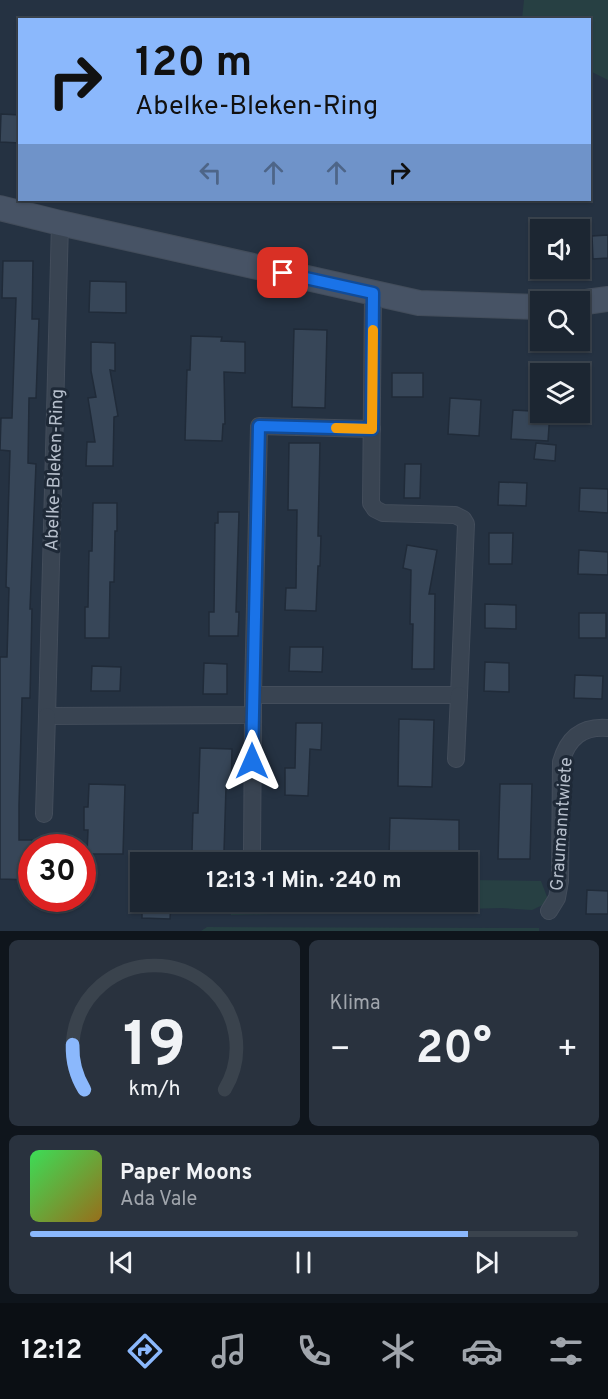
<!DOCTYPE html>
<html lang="de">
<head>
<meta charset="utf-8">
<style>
	:root { --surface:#1c2632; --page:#29323e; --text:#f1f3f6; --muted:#a0a5ac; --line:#3a434d; --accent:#8bb8fc }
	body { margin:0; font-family:Overpass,sans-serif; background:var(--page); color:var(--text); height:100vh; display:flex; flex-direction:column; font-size:22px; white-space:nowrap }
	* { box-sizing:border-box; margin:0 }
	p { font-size:20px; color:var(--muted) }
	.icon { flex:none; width:33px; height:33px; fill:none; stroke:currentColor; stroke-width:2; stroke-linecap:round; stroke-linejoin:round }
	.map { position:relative; height:931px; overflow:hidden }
	.sheet { display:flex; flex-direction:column; gap:9px; padding:9px; background:#0f151c; flex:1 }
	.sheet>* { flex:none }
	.top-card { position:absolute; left:18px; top:18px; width:573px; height:183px; border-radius:0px; box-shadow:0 2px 4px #0004,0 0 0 2px var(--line); background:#8bb8fc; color:#111; overflow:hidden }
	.tools { position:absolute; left:530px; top:219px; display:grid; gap:12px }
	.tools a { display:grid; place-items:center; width:60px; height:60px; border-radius:0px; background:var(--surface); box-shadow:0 2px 4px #0004,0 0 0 2px var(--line); font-size:30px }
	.speed { position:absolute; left:18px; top:834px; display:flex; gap:12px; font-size:30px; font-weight:700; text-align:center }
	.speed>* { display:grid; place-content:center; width:78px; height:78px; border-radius:50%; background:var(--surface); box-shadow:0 2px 4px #0004,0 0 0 2px var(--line); line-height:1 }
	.speed .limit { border:9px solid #d22; background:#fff; color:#111 }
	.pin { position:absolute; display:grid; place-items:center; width:51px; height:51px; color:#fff; margin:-26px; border-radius:12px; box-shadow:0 3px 9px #0006 }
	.me { position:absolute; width:66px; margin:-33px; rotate:0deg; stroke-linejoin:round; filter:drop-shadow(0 0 4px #0008) }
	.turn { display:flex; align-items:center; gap:21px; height:126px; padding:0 18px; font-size:27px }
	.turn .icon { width:78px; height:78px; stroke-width:2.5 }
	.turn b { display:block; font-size:42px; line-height:51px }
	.lanes { display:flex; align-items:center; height:57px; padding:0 18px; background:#0003; justify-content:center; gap:30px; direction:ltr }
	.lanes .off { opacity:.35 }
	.big { font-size:45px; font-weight:700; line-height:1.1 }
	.sheet .tile { flex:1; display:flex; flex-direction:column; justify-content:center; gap:9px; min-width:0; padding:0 21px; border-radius:9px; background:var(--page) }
	.sheet .dial { align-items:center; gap:0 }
	.dial svg { height:156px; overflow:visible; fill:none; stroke:var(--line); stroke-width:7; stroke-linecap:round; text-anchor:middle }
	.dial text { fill:var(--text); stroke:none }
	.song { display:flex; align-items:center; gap:18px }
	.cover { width:72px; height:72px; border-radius:9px; background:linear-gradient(135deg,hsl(130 70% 55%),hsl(40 70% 35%)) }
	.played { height:6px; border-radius:3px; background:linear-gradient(90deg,var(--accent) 80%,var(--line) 80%) }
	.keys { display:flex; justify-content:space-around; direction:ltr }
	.heat { display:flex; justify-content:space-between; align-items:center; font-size:33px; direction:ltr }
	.sheet .tiles { flex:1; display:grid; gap:9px; grid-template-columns:1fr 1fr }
	.tile:last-child { grid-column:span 2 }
	.trip { position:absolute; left:130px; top:852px; width:348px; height:60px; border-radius:0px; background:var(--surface); box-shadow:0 2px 4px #0004,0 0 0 2px var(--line); font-weight:700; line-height:60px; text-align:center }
	.tabs { display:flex; height:96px; justify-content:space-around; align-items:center; background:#0b0f14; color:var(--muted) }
	.tabs .icon { width:42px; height:42px }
	.tabs .selected { color:var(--accent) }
	.tabs b { font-size:27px; color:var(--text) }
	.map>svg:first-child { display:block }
</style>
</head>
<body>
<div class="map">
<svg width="608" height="931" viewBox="0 0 608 931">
	<rect width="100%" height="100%" fill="#253242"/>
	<g fill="#274043">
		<path d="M524,0H608V80L590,71V20L522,19Z"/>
		<path d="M468,880L541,881L549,902L532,910L502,908L231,915L230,902H468Z"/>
		<path d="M207,927L539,928V931H201Z"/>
	</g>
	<g fill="#374658" stroke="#202b39" stroke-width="1.5">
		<path d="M1,114L20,115V143L0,142Z"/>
		<path d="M608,235V258L593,259L592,236Z"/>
		<path d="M3,261H33L32,319H39L36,398H29L28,463L36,464L30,609H32L30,698H22L19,805V840H32V880L0,879V657H7L9,588L6,587L10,451L0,450L1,418H12L16,298H2Z"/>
		<path d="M90,281L126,282V313L89,312Z"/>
		<path d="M294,329L327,330L325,408L292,407Z"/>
		<path d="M191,336L222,337L221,341L245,342V373L224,372L225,424H223L222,441L185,440L187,370H190Z"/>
		<path d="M91,342L115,343V371L110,370L118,416L114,417L113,466H86L87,442H95L88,398L96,397L91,371Z"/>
		<rect x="392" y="373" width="31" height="24"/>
		<path d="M450,398L481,400L479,436L448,434Z"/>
		<path d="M513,410L550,412L548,441L511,439Z"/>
		<path d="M289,443H320L318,536H321L320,566H318L316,611L285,610L286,588H296L297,510H288Z"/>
		<path d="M536,443L556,445L555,461L534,459Z"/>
		<path d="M405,464H421L420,498H404Z"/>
		<path d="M499,482L527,483L526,506L498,505Z"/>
		<path d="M580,488L608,489V513L579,511Z"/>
		<path d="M93,503H117V531H115L114,582H110L109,638H85V607H88L89,551H92Z"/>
		<path d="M218,512H239L236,612H239L238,636H209V612H214L215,523H218Z"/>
		<path d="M489,533H513L512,564H489Z"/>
		<path d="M407,545L437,550L429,594H435L434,669H412L413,624H410L411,570L403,568Z"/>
		<path d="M579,550L608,552V575L578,574Z"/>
		<path d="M485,604L516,605V629L485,628Z"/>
		<rect x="579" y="613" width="27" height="25"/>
		<path d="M290,647H323L322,672L289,671Z"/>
		<path d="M485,662L509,663V692L484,691Z"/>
		<path d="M204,663L227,664V694H203Z"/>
		<path d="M92,666L121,667L120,691H91Z"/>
		<path d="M575,675L603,676L602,699L574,698Z"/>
		<path d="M399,719L434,720L432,787L398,786Z"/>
		<path d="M296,723H322L321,750L310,749L308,796L285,795V768H295Z"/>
		<path d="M200,748L232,749L231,787H226L224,852L192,851L193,813H198Z"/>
		<path d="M89,784L125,785L123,854H87L88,830H84V807H88Z"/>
		<path d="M500,784H532L530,859H498Z"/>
		<path d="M390,818L459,820V857L389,856Z"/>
		<path d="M587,890L608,891V914H586Z"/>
		<path d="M142,902H171L170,919L142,918Z"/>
	</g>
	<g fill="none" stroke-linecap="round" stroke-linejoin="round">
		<defs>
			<g id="street">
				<path d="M60,223L47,716L253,715V695H459L466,524L463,519L455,515L383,513L375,509L371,503L373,293"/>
				<path d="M253,695L259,426L372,429"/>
				<path d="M456,759L459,695"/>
				<path d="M44,814L47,716"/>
				<path d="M252,853L253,715"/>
				<path d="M549,911L557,898L560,881L561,762C568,737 583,726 608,728"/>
			</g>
			<g id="secondary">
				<path d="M0,208L60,223L419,303L540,307"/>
				<path d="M579,303L608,299"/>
			</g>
		</defs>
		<use href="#street" stroke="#434d5b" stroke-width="18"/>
		<use href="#secondary" stroke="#434d5b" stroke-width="26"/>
		<use href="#street" stroke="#394452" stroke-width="16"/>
		<use href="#secondary" stroke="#475365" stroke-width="24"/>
	</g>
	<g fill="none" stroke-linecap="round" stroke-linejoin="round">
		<defs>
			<path id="route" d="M252,761L259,426L372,429L373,293L283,273"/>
		</defs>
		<use href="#route" stroke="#114b97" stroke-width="15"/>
		<use href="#route" stroke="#1a73e8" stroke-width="10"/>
		<path stroke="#f59e0b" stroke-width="10" d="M336,428L372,429L373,330"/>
	</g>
	<g text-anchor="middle" stroke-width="6" stroke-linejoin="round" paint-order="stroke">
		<g font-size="18" fill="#b6bfcc" stroke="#1e2937">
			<text transform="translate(54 470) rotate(-88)" y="6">Abelke-Bleken-Ring</text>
			<text transform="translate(561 824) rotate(-86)" y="6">Graumanntwiete</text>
		</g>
	</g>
</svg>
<div class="tools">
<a><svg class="icon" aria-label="sound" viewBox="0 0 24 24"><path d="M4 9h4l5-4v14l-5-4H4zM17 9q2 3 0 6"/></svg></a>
<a><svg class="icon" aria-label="search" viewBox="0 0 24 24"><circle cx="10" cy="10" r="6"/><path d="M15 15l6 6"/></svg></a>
<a><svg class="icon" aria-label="layers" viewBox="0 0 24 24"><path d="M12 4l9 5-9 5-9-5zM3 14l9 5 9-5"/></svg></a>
</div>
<div class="speed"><div class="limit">30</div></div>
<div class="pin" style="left:283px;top:273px;background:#d93025"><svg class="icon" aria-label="arrive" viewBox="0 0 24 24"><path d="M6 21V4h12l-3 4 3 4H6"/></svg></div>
<svg class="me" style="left:252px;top:761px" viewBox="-20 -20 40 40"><path d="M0-17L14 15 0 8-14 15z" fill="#1a73e8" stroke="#fff" stroke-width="4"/></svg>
<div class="trip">12:13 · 1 Min. · 240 m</div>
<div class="top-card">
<div class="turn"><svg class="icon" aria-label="right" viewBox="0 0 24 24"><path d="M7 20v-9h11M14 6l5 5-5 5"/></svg><div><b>120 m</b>Abelke-Bleken-Ring</div></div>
<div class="lanes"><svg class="icon off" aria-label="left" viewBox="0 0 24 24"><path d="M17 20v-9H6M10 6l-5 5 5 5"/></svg><svg class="icon off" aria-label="ahead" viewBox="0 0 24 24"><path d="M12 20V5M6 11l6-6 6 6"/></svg><svg class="icon off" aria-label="ahead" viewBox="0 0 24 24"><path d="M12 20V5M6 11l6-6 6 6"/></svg><svg class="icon" aria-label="right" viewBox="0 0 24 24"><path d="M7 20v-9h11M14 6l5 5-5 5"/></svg></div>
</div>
</div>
<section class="sheet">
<div class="tiles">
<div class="tile dial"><svg viewBox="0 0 100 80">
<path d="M14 69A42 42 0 1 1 86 69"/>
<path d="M14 69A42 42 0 0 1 8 46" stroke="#8bb8fc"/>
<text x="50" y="56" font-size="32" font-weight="700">19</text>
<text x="50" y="72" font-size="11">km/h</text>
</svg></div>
<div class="tile"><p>Klima</p>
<div class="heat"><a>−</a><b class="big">20°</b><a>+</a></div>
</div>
<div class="tile">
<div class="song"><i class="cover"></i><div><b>Paper Moons</b><p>Ada Vale</p></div></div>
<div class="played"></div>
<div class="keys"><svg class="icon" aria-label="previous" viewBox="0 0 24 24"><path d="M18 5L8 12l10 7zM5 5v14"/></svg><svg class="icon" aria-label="pause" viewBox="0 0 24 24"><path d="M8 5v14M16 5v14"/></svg><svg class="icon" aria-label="next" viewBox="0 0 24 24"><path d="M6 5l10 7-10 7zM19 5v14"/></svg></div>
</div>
</div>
</section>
<nav class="tabs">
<b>12:12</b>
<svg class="icon selected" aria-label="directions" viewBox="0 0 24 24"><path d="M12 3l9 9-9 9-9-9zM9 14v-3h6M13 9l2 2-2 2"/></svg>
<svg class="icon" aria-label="music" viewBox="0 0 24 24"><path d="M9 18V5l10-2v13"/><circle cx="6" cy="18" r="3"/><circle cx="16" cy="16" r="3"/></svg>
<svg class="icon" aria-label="phone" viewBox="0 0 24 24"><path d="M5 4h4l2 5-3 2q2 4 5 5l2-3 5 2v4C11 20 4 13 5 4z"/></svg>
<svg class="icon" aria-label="climate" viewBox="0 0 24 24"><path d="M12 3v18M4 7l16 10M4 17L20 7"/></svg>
<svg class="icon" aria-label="car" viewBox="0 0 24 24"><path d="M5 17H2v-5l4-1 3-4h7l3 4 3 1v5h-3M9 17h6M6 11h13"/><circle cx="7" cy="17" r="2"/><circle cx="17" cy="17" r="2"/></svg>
<svg class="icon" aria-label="filters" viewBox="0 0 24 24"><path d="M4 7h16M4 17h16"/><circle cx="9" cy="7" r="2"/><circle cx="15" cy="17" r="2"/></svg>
</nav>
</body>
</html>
